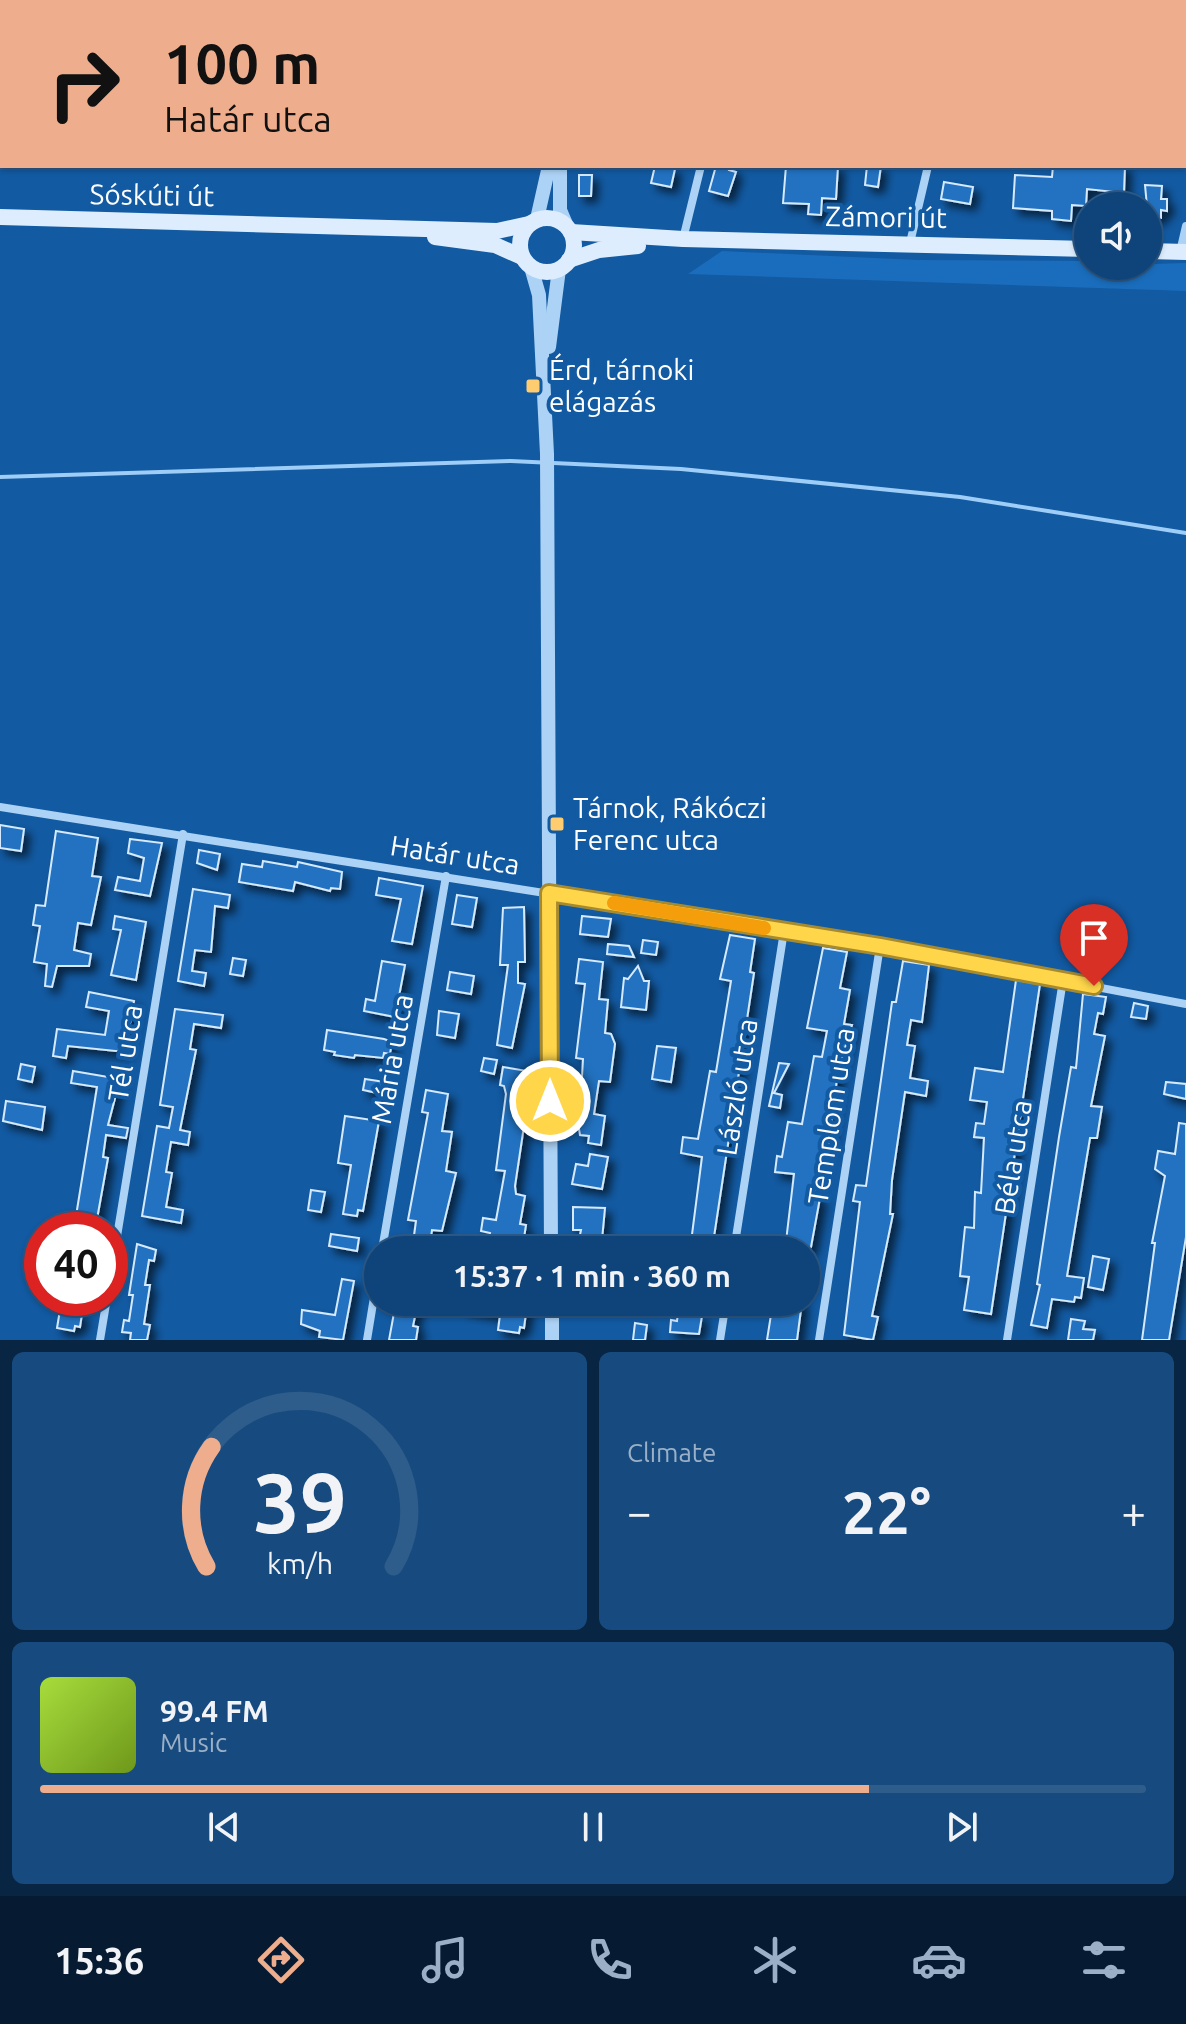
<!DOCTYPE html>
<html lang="en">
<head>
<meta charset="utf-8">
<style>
	:root { --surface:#0e447a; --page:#174b7f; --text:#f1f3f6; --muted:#9bb0c7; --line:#2e5c8b; --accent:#eead8d }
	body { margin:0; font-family:Ubuntu,sans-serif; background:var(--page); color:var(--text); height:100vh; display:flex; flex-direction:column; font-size:30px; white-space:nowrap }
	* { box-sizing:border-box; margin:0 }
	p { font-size:26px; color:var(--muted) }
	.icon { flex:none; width:44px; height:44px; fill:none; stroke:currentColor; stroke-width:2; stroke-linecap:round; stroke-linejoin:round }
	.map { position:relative; height:1340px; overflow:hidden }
	.sheet { display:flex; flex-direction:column; gap:12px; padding:12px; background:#082543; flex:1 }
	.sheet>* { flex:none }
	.hud { position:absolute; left:0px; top:0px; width:1186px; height:168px; box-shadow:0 2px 6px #0004,0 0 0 2px var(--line); background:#eead8d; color:#111; overflow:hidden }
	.buttons { position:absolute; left:1074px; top:192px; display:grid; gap:16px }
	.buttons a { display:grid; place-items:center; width:88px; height:88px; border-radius:50%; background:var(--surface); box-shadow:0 2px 6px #0004,0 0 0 2px var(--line); font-size:40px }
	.speed { position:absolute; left:24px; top:1212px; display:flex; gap:16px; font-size:40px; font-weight:700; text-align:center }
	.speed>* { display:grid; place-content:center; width:104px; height:104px; border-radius:50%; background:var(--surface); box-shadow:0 2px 6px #0004,0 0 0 2px var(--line); line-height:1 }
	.speed .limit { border:12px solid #d22; background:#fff; color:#111 }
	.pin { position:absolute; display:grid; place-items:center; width:68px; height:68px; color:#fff; margin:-82px -34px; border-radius:50% 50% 50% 0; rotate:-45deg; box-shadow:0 0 8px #0007 }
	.pin .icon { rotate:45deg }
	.me { position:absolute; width:88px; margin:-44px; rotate:0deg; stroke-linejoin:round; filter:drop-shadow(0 0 6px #0008) }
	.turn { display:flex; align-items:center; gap:28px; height:168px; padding:0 32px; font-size:36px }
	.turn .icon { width:104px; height:104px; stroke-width:2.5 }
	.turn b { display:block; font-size:56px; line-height:68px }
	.big { font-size:60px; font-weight:700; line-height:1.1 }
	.sheet .card { flex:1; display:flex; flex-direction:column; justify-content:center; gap:12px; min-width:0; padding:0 28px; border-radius:12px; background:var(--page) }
	.sheet .dial { align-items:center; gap:0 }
	.dial svg { height:208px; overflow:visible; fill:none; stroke:var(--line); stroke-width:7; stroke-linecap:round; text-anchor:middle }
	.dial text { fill:var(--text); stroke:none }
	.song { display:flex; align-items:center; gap:24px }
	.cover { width:96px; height:96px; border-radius:12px; background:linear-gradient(135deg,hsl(80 70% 55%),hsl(80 70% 35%)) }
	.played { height:8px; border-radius:4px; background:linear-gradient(90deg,var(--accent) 75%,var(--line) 75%) }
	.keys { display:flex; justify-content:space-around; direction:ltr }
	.heat { display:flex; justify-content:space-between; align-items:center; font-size:44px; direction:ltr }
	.sheet .tiles { flex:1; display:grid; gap:12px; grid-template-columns:1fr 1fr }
	.card:last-child { grid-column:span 2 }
	.trip { position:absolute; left:364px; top:1236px; width:456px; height:80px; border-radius:40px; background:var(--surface); box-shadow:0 2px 6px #0004,0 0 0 2px var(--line); font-weight:700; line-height:80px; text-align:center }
	.tab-bar { display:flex; height:128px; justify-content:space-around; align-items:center; background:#061b31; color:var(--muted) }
	.tab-bar .icon { width:56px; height:56px }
	.tab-bar .active { color:var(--accent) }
	.tab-bar b { font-size:36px; color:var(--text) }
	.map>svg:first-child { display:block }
</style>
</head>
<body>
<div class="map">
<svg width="1186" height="1340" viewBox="0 0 1186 1340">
	<defs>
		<filter id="shadow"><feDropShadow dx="6" dy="6" stdDeviation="4" flood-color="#0009"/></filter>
	</defs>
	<rect width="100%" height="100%" fill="#125aa2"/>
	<path fill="#1a6dbc" d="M722,251L918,260L1088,261V266L1186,263V291L688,274Z"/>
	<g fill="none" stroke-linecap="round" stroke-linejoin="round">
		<path stroke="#9ecdf8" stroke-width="4" d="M0,477L511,461L681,469L960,497L1186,533"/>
	</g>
	<g fill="#2172c1" stroke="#d5eafe" stroke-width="2" filter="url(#shadow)">
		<path d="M655,166L675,169L671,187L651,183Z"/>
		<path d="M716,166H730L729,170L736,172L728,196L709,191Z"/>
		<path d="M786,166H838L836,199L822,198L821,215L808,214L809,204L783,203Z"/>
		<path d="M867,166H881L878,187L865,185Z"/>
		<path d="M1053,166H1125L1124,193L1087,189L1086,206L1072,205L1071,221L1052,219V211L1013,208L1015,175L1052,177Z"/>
		<path d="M579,175H592L591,196H579Z"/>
		<path d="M944,182L973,187L970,204L941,199Z"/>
		<path d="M1145,185L1162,186L1161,199H1167V211L1161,210V218L1148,217Z"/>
		<path d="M0,825L24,829L21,851L0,848Z"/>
		<path d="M56,831L98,838L92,876L101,877L91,925L78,923L74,950L91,954L89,966H57L52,987L45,986L47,964L34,962L40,926L33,925L36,905L45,906Z"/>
		<path d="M130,839L162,843L150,896L115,890L118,877L140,881L144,858L128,853Z"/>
		<path d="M199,850L220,854L217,870L197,863Z"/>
		<path d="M263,861L297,867L298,862L342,872L340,889L331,888L330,891L295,882L293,891L239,882L242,864L262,867Z"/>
		<path d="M379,878L423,886L412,944L392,941L401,899L376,895Z"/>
		<path d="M193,889L230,895L228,908L215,906L211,952L195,950L192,971L206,973L204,986L178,981Z"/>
		<path d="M457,895L477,898L472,927L452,924Z"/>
		<path d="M524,907L525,962H518V983L525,984L512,1048L497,1045L508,965H500L503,908Z"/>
		<path d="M115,916L146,922L136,980L111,975L121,930L113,929Z"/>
		<path d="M582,916L611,919L608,937L580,934Z"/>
		<path d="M730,935L755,939L750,972L754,973L712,1250H690L702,1157L681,1153L683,1137L698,1139L710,1071L716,1072L731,981L720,979Z"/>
		<path d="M643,940L658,942L656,955L641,953Z"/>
		<path d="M608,944L629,946L634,957L607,954Z"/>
		<path d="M823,948L847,952L840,988L850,990L844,1024L852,1025L838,1071L828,1149L821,1148L814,1197L820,1198L811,1247L807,1250H785L794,1174L775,1172L777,1156L782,1157L788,1122L802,1124L814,1056L822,1057L827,1031L807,1028Z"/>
		<path d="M233,958L246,960L243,976L230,974Z"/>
		<path d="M579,959L603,962L599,999L608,1000L605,1033L611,1034L615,1044L610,1082L599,1081L594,1114L605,1116L601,1145L588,1143L589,1136L580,1135L579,1129L583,1059L576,1058L585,984L576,983Z"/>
		<path d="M382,961L405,965L395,1017L364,1011L366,999L375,1001Z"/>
		<path d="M903,961L929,965L922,1022L911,1020L907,1045L915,1046L910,1078L928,1081L926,1096L905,1092L892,1180L890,1214H893L872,1316L878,1317L873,1340L844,1335L860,1202L853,1201L856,1185L866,1186L892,1002H896Z"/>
		<path d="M638,966L644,981H649L646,1010L621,1007L624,978L628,979Z"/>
		<path d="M450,972L474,976L471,994L447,990Z"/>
		<path d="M1016,980L1040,984L991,1314L964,1310L969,1277L960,1276L965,1227L974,1228L975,1192L981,1193L984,1138L974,1137L976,1123L984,1124L987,1102L970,1100L975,1068L1003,1072Z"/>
		<path d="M89,992L134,1001L125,1052L68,1046L66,1058L53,1056L57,1029L105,1035L109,1011L86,1007Z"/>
		<path d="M1083,994L1106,997L1103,1014L1098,1013L1094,1034L1105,1036L1091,1106L1102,1107L1097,1138H1090L1067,1276L1084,1278L1081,1298L1075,1297L1074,1302L1052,1299L1047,1328L1031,1325L1040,1285L1037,1284L1059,1137L1071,1067L1076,1068Z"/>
		<path d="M1134,1003L1148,1006L1146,1019L1131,1017Z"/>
		<path d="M175,1009L223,1015L221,1028L194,1024L190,1049L196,1050L180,1130L190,1132L188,1145L171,1142L166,1172L172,1173L166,1207L183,1210L181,1223L142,1216L157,1126L169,1128L173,1107L160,1105Z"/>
		<path d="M439,1011L459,1014L455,1038L437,1035Z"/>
		<path d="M327,1030L384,1039L392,1042L390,1054L384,1053L383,1058L355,1055L354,1058L334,1055L335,1052L324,1050Z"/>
		<path d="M657,1046L676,1048L671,1082L652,1079Z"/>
		<path d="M484,1058L497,1060L494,1074L481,1071Z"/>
		<path d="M779,1063L789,1064L774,1093L782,1095L780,1108L769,1106Z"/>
		<path d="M21,1064L35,1067L32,1082L18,1079Z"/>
		<path d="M503,1067L527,1071L523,1105L527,1106L515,1186L516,1194L525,1196L520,1224L526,1225L524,1238L513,1237L512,1242L489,1238L490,1233L481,1231L483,1218L496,1220L505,1171L496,1170L506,1094L504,1086L500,1085Z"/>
		<path d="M73,1071L120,1079L108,1125L128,1128L126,1138L106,1135L103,1157L108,1158L97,1219L76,1216L97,1087L71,1083Z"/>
		<path d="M365,1079L385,1082L382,1094L363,1090Z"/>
		<path d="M1166,1082L1186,1084V1099L1164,1094Z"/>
		<path d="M426,1090L448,1094L442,1131L452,1132L446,1171L456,1173L442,1231L432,1230L429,1250H412L416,1221L408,1220L428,1113L422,1112Z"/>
		<path d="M6,1101L45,1107L42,1130L3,1121Z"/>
		<path d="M345,1116L379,1121L363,1211L358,1210L357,1216L343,1214L351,1165L338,1163Z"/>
		<path d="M1179,1123L1186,1124V1237L1169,1340H1142L1155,1243H1152L1165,1176L1155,1169L1158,1151L1175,1154Z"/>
		<path d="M590,1154L608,1157L602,1189L572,1184L576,1164L588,1166Z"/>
		<path d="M311,1190L325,1192L321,1212L308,1210Z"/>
		<path d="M573,1207L605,1208L601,1250H577L581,1230H573Z"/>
		<path d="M331,1234L359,1238L357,1251L329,1246Z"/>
		<path d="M137,1244L156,1250L154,1261L149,1260L145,1285H150L144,1324L150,1325L147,1340H130L131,1333L122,1332L124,1320L129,1321L133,1295H129Z"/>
		<path d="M1093,1256L1109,1259L1103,1290L1088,1287Z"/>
		<path d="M342,1279L354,1281L343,1340L319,1337L320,1331L301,1324L302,1310L335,1315Z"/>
		<path d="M396,1302H418L413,1326L418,1327L416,1340H389Z"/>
		<path d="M463,1302L527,1306L524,1328L520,1327L519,1333L498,1330L500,1315L462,1308Z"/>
		<path d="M773,1302H802L797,1340H767Z"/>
		<path d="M60,1310L82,1314L80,1327L75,1326L74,1331L57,1328Z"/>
		<path d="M678,1313L702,1316L699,1334L670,1332L671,1320L677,1321Z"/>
		<path d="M1071,1319L1085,1321L1083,1329L1095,1330L1093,1340H1068Z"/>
		<path d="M635,1323L647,1325L645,1340H633Z"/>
	</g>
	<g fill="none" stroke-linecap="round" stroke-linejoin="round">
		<path stroke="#acd2f5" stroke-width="6" d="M326,2V0"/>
		<g stroke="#acd2f5" stroke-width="8">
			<path d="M741,2V0"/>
			<path d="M969,2V0"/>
			<path d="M683,239L701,166"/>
			<path d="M910,243L928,166"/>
			<path d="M1180,252L1186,226"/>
			<path d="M0,807L880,946L1186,1004"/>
			<path d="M382,1250L446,876"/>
			<path d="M734,1250L784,931"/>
			<path d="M110,1279L183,834"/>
			<path d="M100,1340L107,1298"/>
			<path d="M367,1340L378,1273"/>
			<path d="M720,1340L726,1302"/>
			<path d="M819,1340L880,946"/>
			<path d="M1007,1340L1063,980"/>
		</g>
		<g stroke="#acd2f5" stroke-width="14">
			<path d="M559,2V0"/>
			<path d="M560,166V210L566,224"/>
			<path d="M537,219L549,166"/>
			<path d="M531,267L539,295L547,454L551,1250"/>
			<path d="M549,347L559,269"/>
			<path d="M552,1302V1340"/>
		</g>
		<g stroke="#ddedfd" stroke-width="16">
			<path d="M0,217L497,231L529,224"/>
			<circle cx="547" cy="245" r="27"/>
			<path d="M571,232L683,239L1088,249"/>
			<path d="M435,237L495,245L522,257"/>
			<path d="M1148,251L1186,252"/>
			<path d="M569,260L599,250L638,246"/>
		</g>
	</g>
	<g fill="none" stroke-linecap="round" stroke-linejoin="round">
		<defs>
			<path id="route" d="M550,1101L549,893L880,946L1094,986"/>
		</defs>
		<use href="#route" stroke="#a68a30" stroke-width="20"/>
		<use href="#route" stroke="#ffd54a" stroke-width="14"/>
		<path stroke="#f59e0b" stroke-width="14" d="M614,903L764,928"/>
	</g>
	<g fill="#ffcd70" stroke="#125aa2" stroke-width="3">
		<rect x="525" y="378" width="16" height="16" rx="4"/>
		<rect x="549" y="816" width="16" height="16" rx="4"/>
	</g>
	<g text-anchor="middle" stroke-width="8" stroke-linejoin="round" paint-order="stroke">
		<g font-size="28" fill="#fff" stroke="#125aa2">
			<text transform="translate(152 195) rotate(1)" y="10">Sóskúti út</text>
			<text transform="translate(886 217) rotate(1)" y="10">Zámori út</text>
			<text transform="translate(455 855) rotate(9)" y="10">Határ utca</text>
			<text transform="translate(125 1053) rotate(-81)" y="10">Tél utca</text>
			<text transform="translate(392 1059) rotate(-80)" y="10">Mária utca</text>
			<text transform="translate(737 1087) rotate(-81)" y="10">László utca</text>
			<text transform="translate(831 1116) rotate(-81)" y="10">Templom utca</text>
			<text transform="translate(1013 1157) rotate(-81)" y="10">Béla utca</text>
		</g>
		<g font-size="28" fill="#fff" stroke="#125aa2" text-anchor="start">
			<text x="549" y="380">Érd, tárnoki<tspan x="549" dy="32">elágazás</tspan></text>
			<text x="573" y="818">Tárnok, Rákóczi<tspan x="573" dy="32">Ferenc utca</tspan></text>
		</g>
	</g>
</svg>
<div class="buttons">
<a><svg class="icon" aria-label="sound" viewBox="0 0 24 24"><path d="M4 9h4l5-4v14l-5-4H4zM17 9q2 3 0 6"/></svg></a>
</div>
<div class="speed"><div class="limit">40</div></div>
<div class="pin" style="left:1094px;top:986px;background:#d93025"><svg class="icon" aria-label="arrive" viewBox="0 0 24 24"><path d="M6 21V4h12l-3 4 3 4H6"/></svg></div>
<svg class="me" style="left:550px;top:1101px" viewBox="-20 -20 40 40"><circle r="17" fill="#ffd54a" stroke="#fff" stroke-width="3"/><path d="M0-11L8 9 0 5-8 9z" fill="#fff"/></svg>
<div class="trip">15:37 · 1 min · 360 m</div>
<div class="hud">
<div class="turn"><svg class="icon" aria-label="right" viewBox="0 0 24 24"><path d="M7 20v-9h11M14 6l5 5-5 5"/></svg><div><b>100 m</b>Határ utca</div></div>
</div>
</div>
<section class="sheet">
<div class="tiles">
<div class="card dial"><svg viewBox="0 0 100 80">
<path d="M14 69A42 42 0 1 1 86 69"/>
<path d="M14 69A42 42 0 0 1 16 23" stroke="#eead8d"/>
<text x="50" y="56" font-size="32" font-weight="700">39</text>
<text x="50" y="72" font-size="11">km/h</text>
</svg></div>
<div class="card"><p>Climate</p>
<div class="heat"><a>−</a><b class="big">22°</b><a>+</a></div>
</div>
<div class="card">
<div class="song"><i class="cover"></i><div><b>99.4 FM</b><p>Music</p></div></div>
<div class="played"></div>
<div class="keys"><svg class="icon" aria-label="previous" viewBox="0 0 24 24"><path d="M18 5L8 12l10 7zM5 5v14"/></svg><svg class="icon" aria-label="pause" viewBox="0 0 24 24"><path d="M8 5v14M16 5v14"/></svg><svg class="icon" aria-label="next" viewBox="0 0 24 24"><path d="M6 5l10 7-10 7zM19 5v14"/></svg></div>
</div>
</div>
</section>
<nav class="tab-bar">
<b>15:36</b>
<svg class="icon active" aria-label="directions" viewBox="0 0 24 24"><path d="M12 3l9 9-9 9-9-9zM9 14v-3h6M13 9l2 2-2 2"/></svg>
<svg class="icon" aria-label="music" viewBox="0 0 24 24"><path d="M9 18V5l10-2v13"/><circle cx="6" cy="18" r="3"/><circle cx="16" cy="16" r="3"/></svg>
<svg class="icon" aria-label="phone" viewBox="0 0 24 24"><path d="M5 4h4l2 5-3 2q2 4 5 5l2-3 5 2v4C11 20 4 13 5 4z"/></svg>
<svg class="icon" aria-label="climate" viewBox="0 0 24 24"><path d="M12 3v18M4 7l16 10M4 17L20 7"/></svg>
<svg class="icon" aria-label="car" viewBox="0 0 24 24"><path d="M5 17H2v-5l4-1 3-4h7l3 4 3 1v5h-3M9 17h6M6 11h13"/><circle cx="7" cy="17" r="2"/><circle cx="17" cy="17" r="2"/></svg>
<svg class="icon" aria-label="filters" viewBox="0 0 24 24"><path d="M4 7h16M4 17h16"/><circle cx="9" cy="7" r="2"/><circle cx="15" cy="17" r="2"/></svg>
</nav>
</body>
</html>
